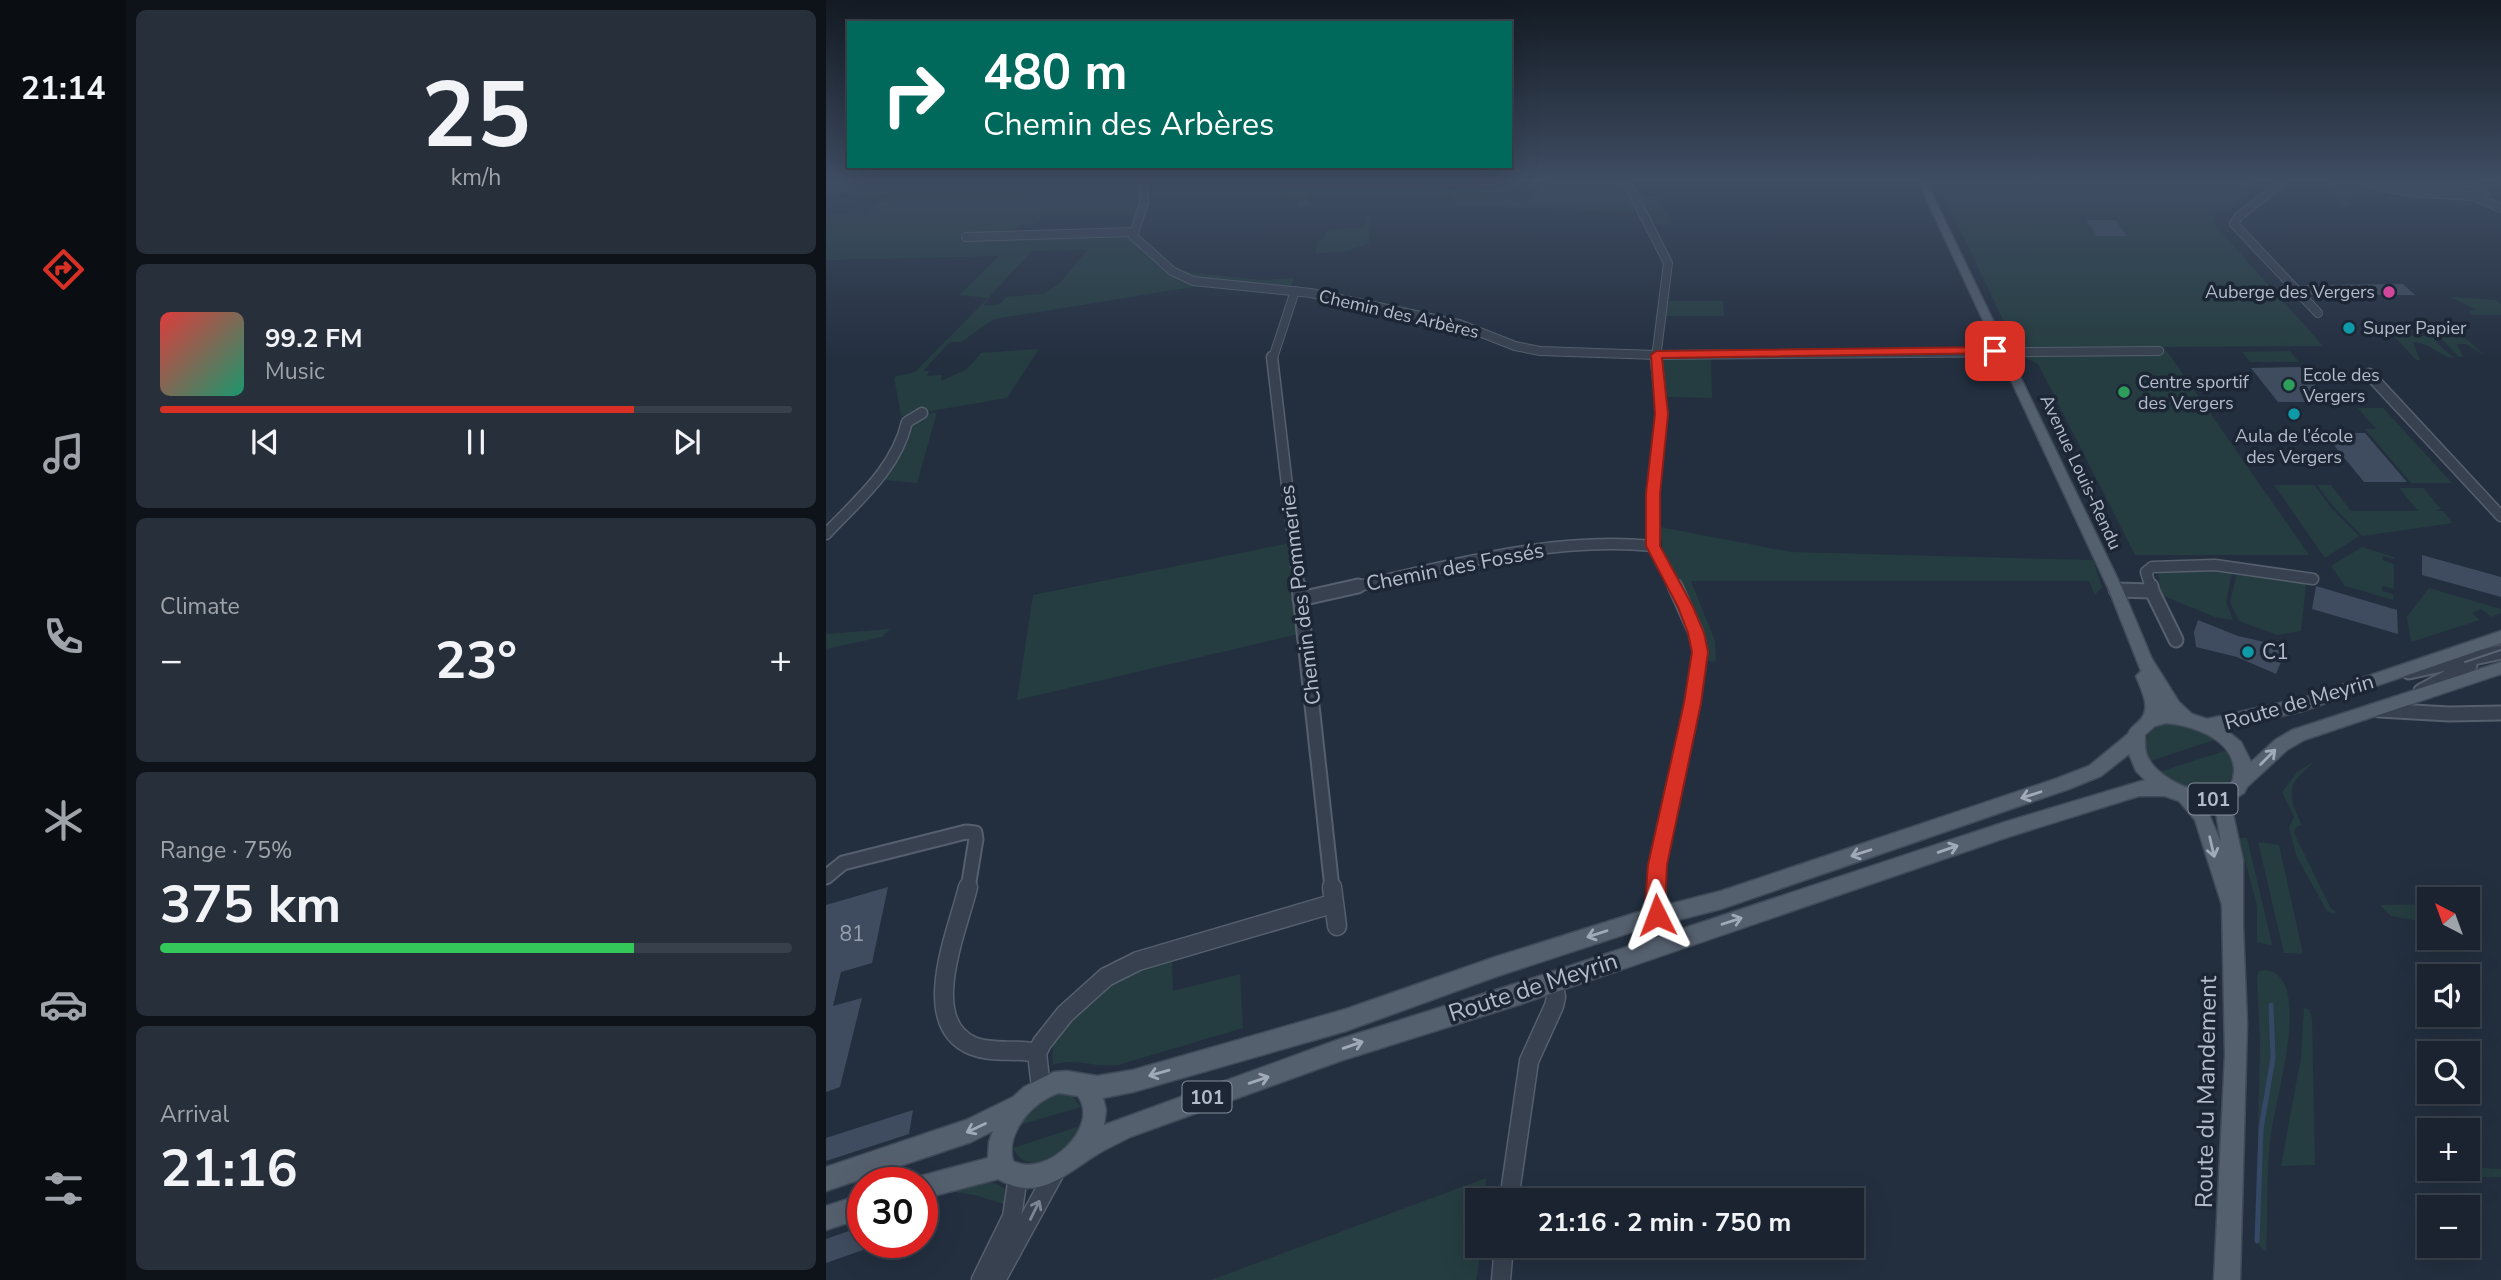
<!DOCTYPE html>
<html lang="en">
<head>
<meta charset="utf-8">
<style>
	:root { --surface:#1a232f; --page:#272f3b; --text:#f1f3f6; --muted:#9fa4aa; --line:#38404b; --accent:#d93025 }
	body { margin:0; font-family:"Nunito Sans",sans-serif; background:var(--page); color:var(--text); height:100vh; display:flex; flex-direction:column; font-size:26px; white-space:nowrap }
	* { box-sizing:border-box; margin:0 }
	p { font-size:23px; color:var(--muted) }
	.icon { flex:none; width:38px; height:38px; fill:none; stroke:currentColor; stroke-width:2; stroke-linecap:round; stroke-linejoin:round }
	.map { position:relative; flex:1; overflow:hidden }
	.details { display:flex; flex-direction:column; gap:10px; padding:10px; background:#0e131a; width:700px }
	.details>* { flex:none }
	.guide { position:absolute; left:21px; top:21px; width:665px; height:147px; border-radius:0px; box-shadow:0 7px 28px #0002,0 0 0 2px var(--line); background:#00695c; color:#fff; overflow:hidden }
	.needle { width:46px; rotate:319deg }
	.fabs { position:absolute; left:1591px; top:887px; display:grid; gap:14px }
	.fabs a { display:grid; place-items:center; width:63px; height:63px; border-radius:0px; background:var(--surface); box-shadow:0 7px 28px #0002,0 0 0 2px var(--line); font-size:35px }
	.speed { position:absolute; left:21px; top:1167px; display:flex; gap:14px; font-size:35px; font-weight:700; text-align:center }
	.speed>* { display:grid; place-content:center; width:91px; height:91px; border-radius:50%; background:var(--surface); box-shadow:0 7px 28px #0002,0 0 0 2px var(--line); line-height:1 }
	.speed .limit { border:10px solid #d22; background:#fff; color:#111 }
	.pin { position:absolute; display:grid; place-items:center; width:60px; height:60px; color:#fff; margin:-30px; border-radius:14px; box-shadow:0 4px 10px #0006 }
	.me { position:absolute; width:77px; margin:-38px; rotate:357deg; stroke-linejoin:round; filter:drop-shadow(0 0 5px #0008) }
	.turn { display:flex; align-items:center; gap:24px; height:147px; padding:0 21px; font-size:32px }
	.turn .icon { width:91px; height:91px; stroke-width:2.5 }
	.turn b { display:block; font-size:49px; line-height:60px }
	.big { font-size:52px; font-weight:700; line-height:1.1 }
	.details .card { flex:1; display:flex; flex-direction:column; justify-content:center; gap:10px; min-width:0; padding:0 24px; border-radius:10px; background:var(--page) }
	.details .dial { align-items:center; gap:0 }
	.dial b { font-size:91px; line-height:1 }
	.song { display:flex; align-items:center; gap:21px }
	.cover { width:84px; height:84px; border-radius:10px; background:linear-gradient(135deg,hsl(0 70% 55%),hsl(160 70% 35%)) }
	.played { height:7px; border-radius:4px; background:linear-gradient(90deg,var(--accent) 75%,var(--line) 75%) }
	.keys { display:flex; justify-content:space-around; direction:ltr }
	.heat { display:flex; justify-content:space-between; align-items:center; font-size:38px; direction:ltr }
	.charge { height:10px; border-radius:5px; background:linear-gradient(90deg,#34c759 75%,var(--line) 0) }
	.trip { position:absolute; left:639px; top:1188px; width:399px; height:70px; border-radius:0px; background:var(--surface); box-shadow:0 7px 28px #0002,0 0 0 2px var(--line); font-weight:700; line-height:70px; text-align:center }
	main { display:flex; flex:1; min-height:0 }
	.menu { display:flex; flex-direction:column; width:126px; justify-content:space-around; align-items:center; background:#0a0e13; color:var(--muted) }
	.menu .icon { width:49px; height:49px }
	.menu .on { color:var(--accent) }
	.menu b { font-size:32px; color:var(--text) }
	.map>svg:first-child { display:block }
</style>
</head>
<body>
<main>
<nav class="menu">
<b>21:14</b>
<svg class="icon on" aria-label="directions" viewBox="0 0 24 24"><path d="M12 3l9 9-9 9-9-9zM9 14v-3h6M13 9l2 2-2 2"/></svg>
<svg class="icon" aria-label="music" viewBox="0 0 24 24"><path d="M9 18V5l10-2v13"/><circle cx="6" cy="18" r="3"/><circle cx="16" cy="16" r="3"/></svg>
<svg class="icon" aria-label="phone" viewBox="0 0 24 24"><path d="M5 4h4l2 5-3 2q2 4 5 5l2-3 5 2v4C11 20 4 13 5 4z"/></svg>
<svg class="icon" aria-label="climate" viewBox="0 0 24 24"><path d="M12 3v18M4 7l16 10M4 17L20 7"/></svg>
<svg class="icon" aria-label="car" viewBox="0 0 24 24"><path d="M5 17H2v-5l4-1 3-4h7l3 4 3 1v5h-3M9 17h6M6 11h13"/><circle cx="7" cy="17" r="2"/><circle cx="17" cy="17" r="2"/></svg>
<svg class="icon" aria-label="filters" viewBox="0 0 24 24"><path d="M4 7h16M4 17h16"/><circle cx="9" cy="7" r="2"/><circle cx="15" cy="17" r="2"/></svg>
</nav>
<section class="details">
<div class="card dial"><b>25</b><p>km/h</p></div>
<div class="card">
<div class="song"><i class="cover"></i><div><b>99.2 FM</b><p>Music</p></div></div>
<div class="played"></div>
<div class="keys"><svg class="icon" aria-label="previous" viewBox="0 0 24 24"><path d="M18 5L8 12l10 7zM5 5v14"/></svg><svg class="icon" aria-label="pause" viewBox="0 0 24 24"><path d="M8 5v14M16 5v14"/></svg><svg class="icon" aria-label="next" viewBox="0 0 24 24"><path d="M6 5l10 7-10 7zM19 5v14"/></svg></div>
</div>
<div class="card"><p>Climate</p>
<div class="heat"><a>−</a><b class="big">23°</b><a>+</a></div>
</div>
<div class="card"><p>Range · 75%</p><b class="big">375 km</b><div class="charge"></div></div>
<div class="card"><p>Arrival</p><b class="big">21:16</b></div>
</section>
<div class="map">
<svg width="1675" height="1280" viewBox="0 0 1675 1280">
	<rect width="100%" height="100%" fill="#232f3f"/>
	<g fill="#253d40" fill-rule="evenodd">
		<path d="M0,182H314L315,203L311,215H217L207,225L195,224L187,233L302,235C313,255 351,279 373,286L168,319L135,342H124L97,371H103L101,376L116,375L115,381L141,369L155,353L213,349L181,398L75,416L68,377L89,372L162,298L134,295L173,256L0,260V214L40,215L65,194L0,193ZM261,250L234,283L217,294L180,297L174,304L158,306L164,296L206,251Z"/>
		<path d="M601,182L600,190L688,189L685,202C704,202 710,196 721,182H798L813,212L632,205L618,191L484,193L481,204L472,208L474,198L421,192L598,190Z"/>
		<path d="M1104,182H1431L1419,191L1426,194L1402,211L1390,213L1388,224L1497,346L1338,347L1483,555H1309L1212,364L1194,355L1149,261L1151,260L1146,254L1115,193L1108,192Z"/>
		<path d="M1496,182H1528L1546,195L1520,198L1527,205H1519Z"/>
		<path d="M1548,182H1637L1646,190L1639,193L1573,187Z"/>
		<path d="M809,196H831L845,224L826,225Z"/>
		<path d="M545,215L543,243L522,251L490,253L491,241L497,240L501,230L539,227L540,216Z"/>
		<path d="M352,271L436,280L468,278L465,287L368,279Z"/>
		<path d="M1625,297L1670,300L1675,304V315H1646L1643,311L1650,310Z"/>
		<path d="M839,301H897L898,316H838Z"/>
		<path d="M1608,331L1633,333L1660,356L1640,344H1631L1637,357H1633Z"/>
		<path d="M1597,332H1604L1612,344L1628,358C1613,357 1604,342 1587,342L1594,360H1590L1568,336H1600Z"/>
		<path d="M1464,351L1473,362H1424L1416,352Z"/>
		<path d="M885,356L886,398L840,397L835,357Z"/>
		<path d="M1532,408H1557L1626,483H1585L1539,429H1550Z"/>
		<path d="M111,412L91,483L58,480L76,453L83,427L100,414Z"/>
		<path d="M1448,485H1488L1507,510L1533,536L1499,558Z"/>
		<path d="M1491,485H1505L1525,511H1592L1573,488H1597L1615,509L1609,511H1617L1627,523L1536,536L1510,510Z"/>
		<path d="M834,527L965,552L1267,560L1276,587L1269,595L1263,581H865L889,641L890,660L886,662L881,660L837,552Z"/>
		<path d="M464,543L473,634L191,700L207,595Z"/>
		<path d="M1536,547L1568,557V559L1557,556L1556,560L1568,564V589L1556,586V591L1567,594V600L1519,586L1505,566Z"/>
		<path d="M1389,568L1406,573L1400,601L1407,620L1389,617L1335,595L1332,571Z"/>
		<path d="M1411,574L1425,577L1427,574L1480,584L1475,631L1451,635L1413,621L1404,602Z"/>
		<path d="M1603,588L1675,609V613L1665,617L1655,609L1646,613L1654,620L1585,642L1581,617Z"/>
		<path d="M64,629L56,637L0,649V634Z"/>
		<path d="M1341,723H1359L1391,739L1324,761C1314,742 1321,727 1341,723Z"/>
		<path d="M1401,750C1415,773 1402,796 1374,791C1358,789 1346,781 1333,772Z"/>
		<path d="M1487,762C1485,766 1480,769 1476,773C1458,789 1467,806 1476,825L1470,827L1468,833L1504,907L1510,912L1507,914L1501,911L1471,857L1463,827L1468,817L1456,792L1471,772Z"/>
		<path d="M1413,838H1421L1446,944L1444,945L1431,942V905Z"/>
		<path d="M1432,842L1453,845L1477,954L1458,953Z"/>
		<path d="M1603,904V923L1565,916L1554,905Z"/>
		<path d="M346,957L347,991L414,974L417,1028L292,1065C269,1068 249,1057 226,1065L227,1042L233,1030L285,980Z"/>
		<path d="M1439,970C1489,974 1448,1104 1445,1134C1440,1173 1442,1213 1440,1252L1433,1245L1430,1236L1434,1043L1431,976L1433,971Z"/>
		<path d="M1478,1008L1484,1010L1486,1019L1489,1165L1455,1166L1475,1057Z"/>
		<path d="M237,1093L246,1095L255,1107L190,1126C203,1110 215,1096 237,1093Z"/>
		<path d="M254,1126C245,1150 203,1182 187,1148Z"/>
		<path d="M1642,1167L1675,1169V1177H1628L1625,1169Z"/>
		<path d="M660,1178L658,1200H651C651,1227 657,1256 650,1280H385Z"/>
		<path d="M153,1180C164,1182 174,1183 182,1192L181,1205L149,1195L122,1191Z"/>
	</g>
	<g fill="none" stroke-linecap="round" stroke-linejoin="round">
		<path stroke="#354967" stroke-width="5" d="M1431,1241L1435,1129L1447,1058L1445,1005"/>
	</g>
	<g fill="#3f4c5f">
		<path d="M1260,220H1289L1301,236H1271Z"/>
		<path d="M1577,284L1589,295H1485L1475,285Z"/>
		<path d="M1474,367L1503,402H1452L1425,368Z"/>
		<path d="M1498,433H1539L1581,482H1538Z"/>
		<path d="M1596,555L1675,577V597L1596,575Z"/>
		<path d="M1490,586L1571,610L1572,634L1486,609Z"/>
		<path d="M1372,620L1412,636L1452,645L1455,662L1450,674L1411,657L1370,647L1368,632Z"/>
		<path d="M62,887L46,963L15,972L7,1006L36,998L14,1087L0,1092V905Z"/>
		<path d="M87,1110L83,1134L0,1161V1138Z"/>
		<path d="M37,1226V1250L0,1263V1239Z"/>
	</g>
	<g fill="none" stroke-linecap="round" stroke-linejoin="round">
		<defs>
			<g id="minor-far3">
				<path d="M318,182V203L307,236L346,271L367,281L485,293L633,324L689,346L714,351L830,355L1333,351"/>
				<path d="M801,182L842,263L830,358"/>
				<path d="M1457,182L1413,216L1408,224L1492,313"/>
				<path d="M1537,182L1583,192L1646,196L1675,208"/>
				<path d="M1644,182L1658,194"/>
				<path d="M140,237L307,232"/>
				<path d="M447,358L469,291"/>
			</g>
			<g id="minor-far2">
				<path d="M446,357L473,588"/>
				<path d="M830,357L836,414L827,494V546L850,588"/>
				<path d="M1543,374L1675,516"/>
				<path d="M0,534C32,500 70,469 81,422L96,413"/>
				<path d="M524,588C623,566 724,536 827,546"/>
				<path d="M1325,588L1320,572L1326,567L1389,565L1487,579"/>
			</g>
			<g id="minor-far1">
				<path d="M473,586L506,888"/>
				<path d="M1290,590L1326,591L1325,586"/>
				<path d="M1326,591L1350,640"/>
				<path d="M474,599L532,586"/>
				<path d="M1583,672L1675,652"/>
				<path d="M1595,691L1644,665"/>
				<path d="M1553,710L1623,714L1675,713"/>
				<path d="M0,877L17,863L140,832L149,833L150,839L142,888"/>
				<path d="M830,888L832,865L867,703L874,652L870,633L849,586"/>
			</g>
			<g id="minor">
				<path d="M142,887C133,927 90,1023 147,1046C167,1054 190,1048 211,1053"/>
				<path d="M506,887L511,926"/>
				<path d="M830,887L831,915"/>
				<path d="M215,1088L211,1053L216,1043L239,1014L280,977L312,961L506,904"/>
				<path d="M683,1200L703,1061L728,1006L730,997L727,981"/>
				<path d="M155,1280L186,1217L192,1176"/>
				<path d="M170,1280L229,1172"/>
				<path d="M675,1280L678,1246"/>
			</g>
			<g id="major">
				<path d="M1096,182H1104L1107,196L1297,590L1326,659L1353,702L1366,714L1381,719L1477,698L1675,631V643L1477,711L1399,729L1415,742L1425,762L1449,740L1466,730L1675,662V674L1478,740L1461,750L1421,787L1418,793L1408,799L1407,814L1417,860V927L1421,1023L1414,1280H1388L1399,1055L1396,905L1369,820L1353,801L1339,796H1313L1182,837L695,1004L514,1061L304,1137C293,1143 281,1148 270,1155C237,1176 212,1202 172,1179L96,1199V1183H86L87,1178L162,1158L163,1142L167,1131L145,1142L0,1191V1167L140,1120L187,1097L198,1087L228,1072L241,1071L271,1076L307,1070L520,1009L669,957L809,913L895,891L1232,778L1263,766L1302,734C1305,725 1313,724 1317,716C1324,705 1314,687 1310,676L1315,671L1283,590L1099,196ZM1340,723C1365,725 1405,738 1408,768C1408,772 1408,779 1405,783C1385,805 1336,781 1324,761C1318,753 1319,744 1319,735L1329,726ZM1303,754L1310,771L1319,780L1182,821L695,982L514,1039L278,1125L280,1110L277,1098L307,1092L520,1031L669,977L809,931L895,909L1243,789L1275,776ZM1389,806L1395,843L1380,807ZM233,1093L252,1096C275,1128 219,1179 187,1161C179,1133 207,1101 233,1093Z"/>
				<path d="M37,1194V1218L0,1230V1206Z"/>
			</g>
		</defs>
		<use href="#minor-far3" stroke="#555f6d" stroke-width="10"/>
		<use href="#minor-far2" stroke="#555f6d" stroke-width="13"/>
		<use href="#minor-far1" stroke="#555f6d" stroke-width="17"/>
		<use href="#minor" stroke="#555f6d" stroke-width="21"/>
		<use href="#major" stroke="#404a58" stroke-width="3"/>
		<use href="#minor-far3" stroke="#37414f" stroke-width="8"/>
		<use href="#minor-far2" stroke="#37414f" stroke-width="10"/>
		<use href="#minor-far1" stroke="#37414f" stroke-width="13"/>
		<use href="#minor" stroke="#37414f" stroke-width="18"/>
		<use href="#major" fill="#55606f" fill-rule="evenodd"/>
		<path stroke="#596576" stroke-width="2" d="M1639,662L1675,650"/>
	</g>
	<defs><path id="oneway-shaft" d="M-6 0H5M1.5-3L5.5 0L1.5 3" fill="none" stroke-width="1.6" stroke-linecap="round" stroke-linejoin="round" transform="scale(1.75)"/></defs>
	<g stroke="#a0aab8">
		<use href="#oneway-shaft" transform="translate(1442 757) rotate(-45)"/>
		<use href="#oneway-shaft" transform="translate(1205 795) rotate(162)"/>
		<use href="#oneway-shaft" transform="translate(1386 847) rotate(77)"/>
		<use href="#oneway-shaft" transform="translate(1122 849) rotate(-19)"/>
		<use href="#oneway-shaft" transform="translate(1035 853) rotate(162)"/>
		<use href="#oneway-shaft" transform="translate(906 921) rotate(-18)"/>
		<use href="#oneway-shaft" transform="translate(771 934) rotate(162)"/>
		<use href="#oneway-shaft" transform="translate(527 1045) rotate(-19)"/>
		<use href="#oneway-shaft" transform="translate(333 1073) rotate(164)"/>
		<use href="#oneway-shaft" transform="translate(433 1080) rotate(-19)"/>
		<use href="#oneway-shaft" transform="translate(150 1128) rotate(155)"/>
	</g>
	<use stroke="#7b8593" href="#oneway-shaft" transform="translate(209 1210) rotate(-64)"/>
	<linearGradient id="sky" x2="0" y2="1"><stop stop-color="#131a23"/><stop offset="0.5" stop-color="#3f4d63"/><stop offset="1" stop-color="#3f4d63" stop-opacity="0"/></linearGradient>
	<rect width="1675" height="361" fill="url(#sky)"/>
	<path fill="#d93025" stroke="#8d1f18" stroke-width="2" d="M1169,347L1173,348V353L836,358L842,414L834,494V546L867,607L878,633L882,652L875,703L841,865L839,904L842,915L839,921L831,924L824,921L819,904L822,865L858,703L866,652L862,633L852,607L820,546V494L829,414L825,355L830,351Z"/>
	<circle fill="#d1479c" stroke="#1c2634" stroke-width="2.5" cx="1563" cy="292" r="7"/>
	<g fill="#0f9aa8" stroke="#1c2634" stroke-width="2.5">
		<circle cx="1523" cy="328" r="7"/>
		<circle cx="1468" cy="414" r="7"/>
		<circle cx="1422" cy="652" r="7"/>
	</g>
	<g fill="#2e9e5b" stroke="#1c2634" stroke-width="2.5">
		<circle cx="1463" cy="385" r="7"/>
		<circle cx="1298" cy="392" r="7"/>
	</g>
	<g text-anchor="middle" stroke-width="7" stroke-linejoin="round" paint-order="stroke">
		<g font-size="18" fill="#b3bcca" stroke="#1c2634" text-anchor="start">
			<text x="1549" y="298" text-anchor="end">Auberge des Vergers</text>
			<text x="1537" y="334">Super Papier</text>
			<text x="1477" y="381">Ecole des<tspan x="1477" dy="21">Vergers</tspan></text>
			<text x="1312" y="388">Centre sportif<tspan x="1312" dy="21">des Vergers</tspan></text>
			<text x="1468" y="442" text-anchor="middle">Aula de l’école<tspan x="1468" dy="21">des Vergers</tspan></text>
		</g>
		<g font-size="18" fill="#b3bcca" stroke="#1c2634">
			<text transform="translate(573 314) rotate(13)" y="6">Chemin des Arbères</text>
			<text transform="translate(1255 472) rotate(65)" y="6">Avenue Louis-Rendu</text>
		</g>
		<g fill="#1c2634" stroke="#868f9d" stroke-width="2">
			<rect x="1362.5" y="783.5" width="49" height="31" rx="5"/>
			<rect x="356.5" y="1081.5" width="49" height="31" rx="5"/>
		</g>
		<g font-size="19" font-weight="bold" fill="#b3bcca">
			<text x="1387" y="806">101</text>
			<text x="381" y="1104">101</text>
		</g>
		<g font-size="21" fill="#b3bcca" stroke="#1c2634">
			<text transform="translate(629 567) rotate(-11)" y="7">Chemin des Fossés</text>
			<text transform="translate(474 595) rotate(-97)" y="7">Chemin des Pommeries</text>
			<text transform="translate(1473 702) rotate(-16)" y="7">Route de Meyrin</text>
		</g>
		<g font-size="21" fill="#b3bcca" stroke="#1c2634" text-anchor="start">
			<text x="1436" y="659">C1</text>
		</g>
		<g font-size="21" fill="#96a0af">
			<text x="26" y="941">81</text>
		</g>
		<g font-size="24" fill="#b3bcca" stroke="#1c2634">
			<text transform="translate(707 987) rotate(-18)" y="8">Route de Meyrin</text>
			<text transform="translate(1380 1092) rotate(-89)" y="8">Route du Mandement</text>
		</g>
	</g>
</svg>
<div class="fabs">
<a><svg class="needle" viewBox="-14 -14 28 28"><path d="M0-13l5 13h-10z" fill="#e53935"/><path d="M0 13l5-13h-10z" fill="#9fa4aa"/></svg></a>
<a><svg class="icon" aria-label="sound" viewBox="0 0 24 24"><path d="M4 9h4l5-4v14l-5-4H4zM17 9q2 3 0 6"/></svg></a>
<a><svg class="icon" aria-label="search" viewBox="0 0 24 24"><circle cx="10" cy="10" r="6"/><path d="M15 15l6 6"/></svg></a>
<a>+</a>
<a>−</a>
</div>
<div class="speed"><div class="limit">30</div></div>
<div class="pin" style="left:1169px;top:351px;background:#d93025"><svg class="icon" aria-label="arrive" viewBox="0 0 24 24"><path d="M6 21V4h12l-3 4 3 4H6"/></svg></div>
<svg class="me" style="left:831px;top:915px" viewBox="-20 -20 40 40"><path d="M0-17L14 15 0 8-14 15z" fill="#d93025" stroke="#fff" stroke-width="4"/></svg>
<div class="trip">21:16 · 2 min · 750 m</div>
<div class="guide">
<div class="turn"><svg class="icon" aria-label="right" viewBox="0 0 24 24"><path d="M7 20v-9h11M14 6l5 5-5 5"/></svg><div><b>480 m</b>Chemin des Arbères</div></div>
</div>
</div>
</main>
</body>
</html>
